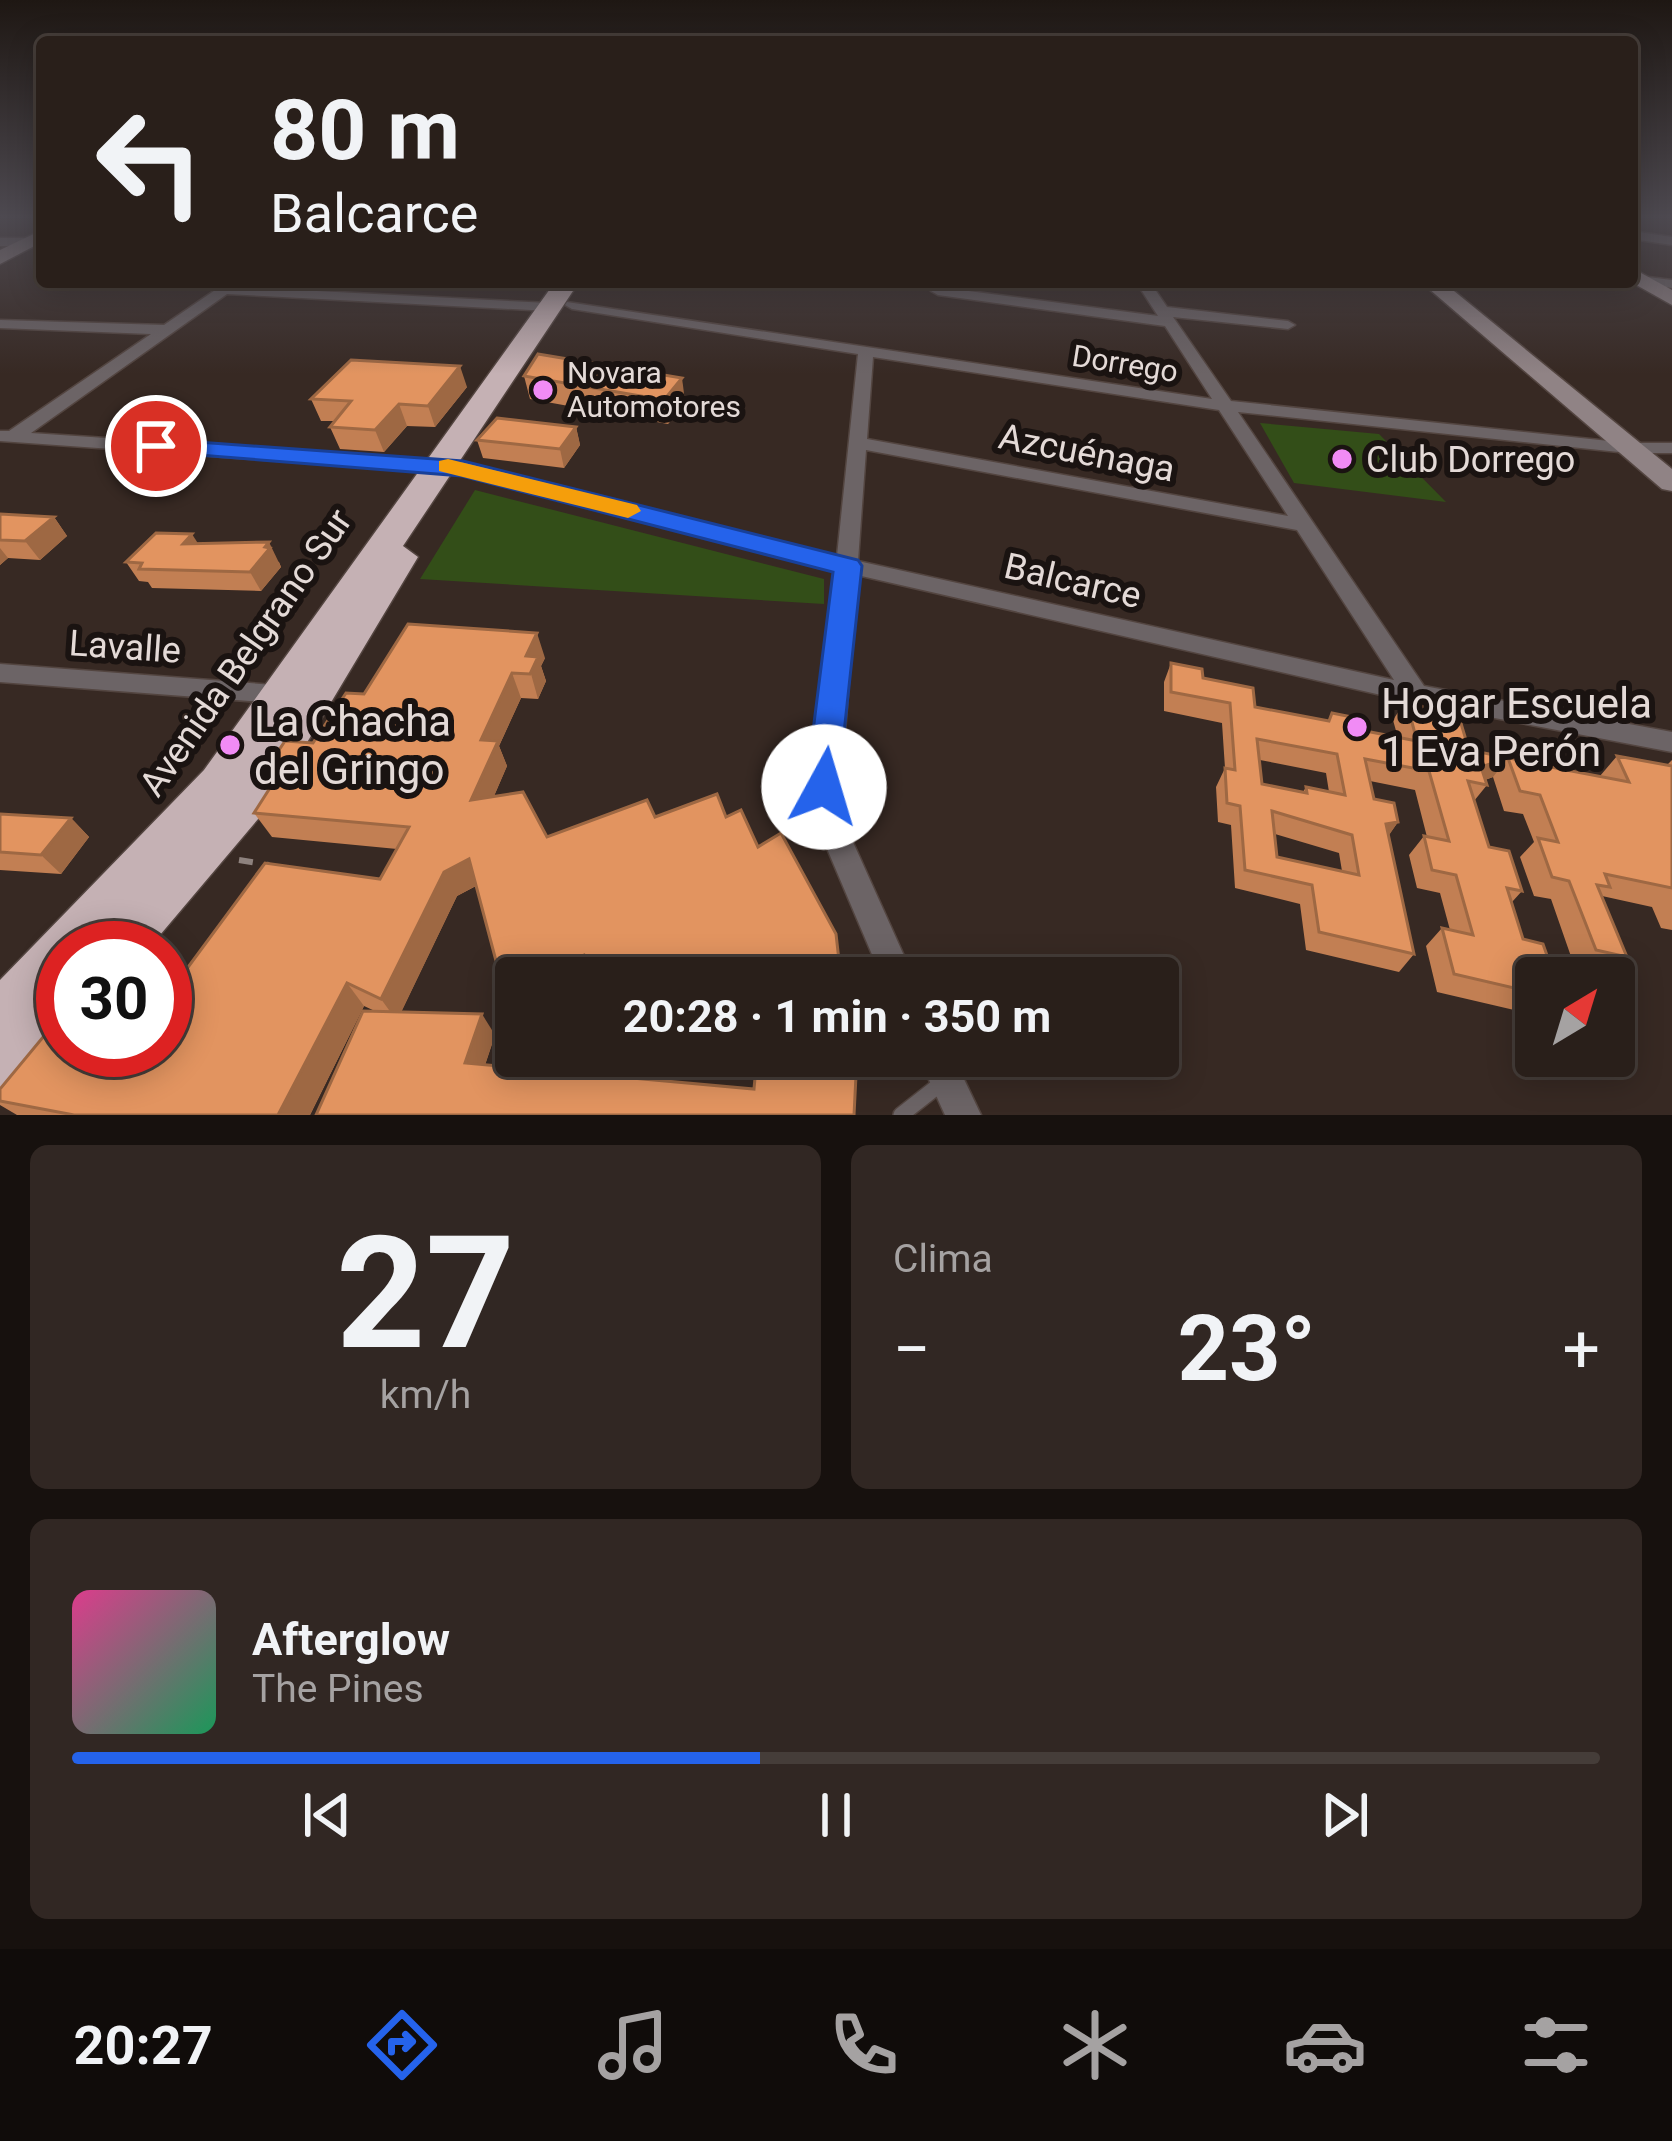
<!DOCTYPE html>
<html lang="es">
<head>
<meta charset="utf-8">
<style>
	:root { --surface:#291f1a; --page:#312723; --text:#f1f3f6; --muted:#a5a2a2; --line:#453d39; --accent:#2563eb }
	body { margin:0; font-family:Roboto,sans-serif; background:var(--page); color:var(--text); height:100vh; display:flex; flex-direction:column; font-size:45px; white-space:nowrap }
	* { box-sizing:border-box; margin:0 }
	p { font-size:39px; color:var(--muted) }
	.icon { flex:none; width:66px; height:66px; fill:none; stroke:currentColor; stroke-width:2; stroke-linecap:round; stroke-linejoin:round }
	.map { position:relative; height:1115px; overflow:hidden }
	.drawer { display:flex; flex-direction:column; gap:30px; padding:30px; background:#17110e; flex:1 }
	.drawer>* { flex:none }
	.guide { position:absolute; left:36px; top:36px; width:1602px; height:252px; border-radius:12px; box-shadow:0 6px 30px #0003,0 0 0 3px var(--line); background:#291f1a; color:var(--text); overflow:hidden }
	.needle { width:78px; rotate:38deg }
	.tools { position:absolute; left:1515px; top:957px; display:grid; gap:24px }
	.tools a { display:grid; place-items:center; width:120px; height:120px; border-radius:12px; background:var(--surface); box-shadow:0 6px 30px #0003,0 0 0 3px var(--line); font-size:60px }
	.speed { position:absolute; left:36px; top:921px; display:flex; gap:24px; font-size:60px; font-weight:700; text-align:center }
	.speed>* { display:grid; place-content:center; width:156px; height:156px; border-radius:50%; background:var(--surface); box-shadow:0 6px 30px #0003,0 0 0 3px var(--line); line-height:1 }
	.speed .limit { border:18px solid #d22; background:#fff; color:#111 }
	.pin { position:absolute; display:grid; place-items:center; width:102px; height:102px; color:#fff; margin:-51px; border:6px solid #fff; border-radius:50%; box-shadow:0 3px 12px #0007 }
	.me { position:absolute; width:132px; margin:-66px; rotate:6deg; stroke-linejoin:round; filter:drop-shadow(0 0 9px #0008) }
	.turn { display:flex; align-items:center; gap:42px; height:252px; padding:0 36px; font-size:54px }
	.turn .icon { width:156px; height:156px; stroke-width:2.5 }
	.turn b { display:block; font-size:84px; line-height:102px }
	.big { font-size:90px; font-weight:700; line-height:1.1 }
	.drawer .card { flex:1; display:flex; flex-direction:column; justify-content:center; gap:18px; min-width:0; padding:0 42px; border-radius:18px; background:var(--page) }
	.drawer .dial { align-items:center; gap:0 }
	.dial b { font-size:156px; line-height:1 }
	.song { display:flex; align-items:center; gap:36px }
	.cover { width:144px; height:144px; border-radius:18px; background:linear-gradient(135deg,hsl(330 70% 55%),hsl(150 70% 35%)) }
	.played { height:12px; border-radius:6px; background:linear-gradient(90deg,var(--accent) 45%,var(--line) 45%) }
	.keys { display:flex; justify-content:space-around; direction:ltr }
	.heat { display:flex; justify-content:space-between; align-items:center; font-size:66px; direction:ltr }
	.drawer .tiles { flex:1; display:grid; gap:30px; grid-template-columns:1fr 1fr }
	.card:last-child { grid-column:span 2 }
	.trip { position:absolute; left:495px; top:957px; width:684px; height:120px; border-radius:12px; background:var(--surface); box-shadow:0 6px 30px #0003,0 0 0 3px var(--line); font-weight:700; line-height:120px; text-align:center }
	.dock { display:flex; height:192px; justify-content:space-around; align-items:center; background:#100c0a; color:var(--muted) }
	.dock .icon { width:84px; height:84px }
	.dock .active { color:var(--accent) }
	.dock b { font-size:54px; color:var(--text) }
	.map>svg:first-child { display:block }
</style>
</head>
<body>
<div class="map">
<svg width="1672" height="1115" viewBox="0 0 1672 1115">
	<rect width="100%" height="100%" fill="#372923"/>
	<g fill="#334e18">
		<path d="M1260,423L1379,434L1446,502L1294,483Z"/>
		<path d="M475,490L824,579V604L420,579Z"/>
	</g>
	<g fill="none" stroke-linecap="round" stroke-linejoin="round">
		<defs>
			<path id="lane" d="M901,1115L943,1082"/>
			<g id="street">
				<path d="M1632,231L1672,237V245L1632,239Z"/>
				<rect x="0" y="238" width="42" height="8"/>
				<path d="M1632,275L1672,280V288L1628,282H1632Z"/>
				<path d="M227,282H243L238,287L549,303L556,307L549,311L227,294L31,433L463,462L837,556L858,354L572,309L565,305L567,302L1212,399L1165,326L938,295L931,291L938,287L1158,316L1136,282H1150L1167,307L1288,321L1295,325L1288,329L1173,317L1231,401L1628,443H1672V453H1628L1238,412L1424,686L1672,732V752L1416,703L857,575L839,811L914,978H882L811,811L836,570L463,474L0,441V431H9L151,334L0,328V320L164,325ZM873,357L1219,410L1288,516L867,439ZM866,450L1297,530L1394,680L858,561Z"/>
				<path d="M0,664L287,686L296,688L299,695L296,702L287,704L0,682Z"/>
				<path d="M918,1056H953L981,1115H945Z"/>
			</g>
			<g id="secondary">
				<path d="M42,230V242L0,264V250Z"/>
				<path d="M1632,268L1672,290V305L1631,282Z"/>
				<path d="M1421,282H1443L1672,469V491L1662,489Z"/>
			</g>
			<path id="highway" d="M555,282H579L403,546L418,557L269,806L149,948H63V1045L21,1091L0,1100V980L204,770Z"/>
		</defs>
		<use href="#lane" stroke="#534540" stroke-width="18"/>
		<use href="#street" stroke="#534540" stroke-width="3"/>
		<use href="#secondary" stroke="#534540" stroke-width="3"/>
		<use href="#highway" stroke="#534540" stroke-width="3"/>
		<path stroke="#8e827e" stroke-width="6" stroke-dasharray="14 14" stroke-linecap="butt" d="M239,860L269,865"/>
		<use href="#lane" stroke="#6c6466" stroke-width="15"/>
		<use href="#street" fill="#6c6466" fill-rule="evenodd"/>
		<use href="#secondary" fill="#908385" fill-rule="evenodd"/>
		<use href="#highway" fill="#c5b1b4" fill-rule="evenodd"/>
	</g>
	<g fill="#c27f53" fill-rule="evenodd">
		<path d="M524,376L685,401L668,424L530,399Z"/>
		<path d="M467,387L435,427L407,426L384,452L340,449L330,427L335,421H321L311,399Z"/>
		<path d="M576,427L580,445L564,468L483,458L477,440Z"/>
		<path d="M0,514L54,517L67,536L40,560L8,558L0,565Z"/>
		<path d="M198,544L279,562L281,567L261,591L152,588L148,582L139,581L126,562Z"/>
		<path d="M545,658L541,666L546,681L538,699L521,698L499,746L507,766L494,796L547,837L655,817H726L758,847L836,934L516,978V1013L476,886L457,896L401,1012L495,1035L485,1065L854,1115H316L377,1012L364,1006L310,1115H17L0,1105V1089L169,993L380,879L397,849L272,837L254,813L275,780L267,768L313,743L364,694Z"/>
		<path d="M1171,663L1255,707L1328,721L1332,713L1355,729L1398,738L1393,720L1406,700L1469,750L1513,758L1519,752L1550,767L1600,776L1617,756L1667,765L1672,760V930L1661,928L1652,907L1602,896L1627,957L1605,974L1575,968L1551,899L1534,896L1520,857L1534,842L1523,814L1504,811L1493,777L1485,780L1487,785L1474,801L1489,847L1522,891L1512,902L1536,978V1015L1437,992L1426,946L1442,928L1450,930L1440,893L1417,888L1409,855L1424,836L1427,837L1415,790L1370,781L1374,799L1398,822L1388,836L1414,954L1399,972L1306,950L1300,904L1235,888L1231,825L1218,822L1216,787L1225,768L1222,723L1164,711V682ZM1260,760L1326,773L1329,792L1306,787L1303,792L1262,784ZM1275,834L1339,853L1342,871L1277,857Z"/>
		<path d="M0,814L71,818L89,837L61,874L0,870Z"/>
	</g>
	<g fill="#9e6843">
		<path d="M460,366L467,387L435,427L428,406Z"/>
		<path d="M682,378L685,401L668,424L664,400Z"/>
		<path d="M399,404L407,426L384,452L375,430Z"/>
		<path d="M576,427L580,445L564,468L560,449Z"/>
		<path d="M54,517L67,536L40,560L25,541Z"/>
		<path d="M192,534L204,553L183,544Z"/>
		<path d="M269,542L281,567L261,591L250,572Z"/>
		<path d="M0,548L8,558L0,565Z"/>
		<path d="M537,633L545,658L541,666L546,681L538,699L526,656Z"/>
		<path d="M512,673L521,698L499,746L507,766L482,824L471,800L481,740Z"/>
		<path d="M1508,758L1493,777L1476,783L1481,767Z"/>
		<path d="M71,818L89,837L61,874L41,855Z"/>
		<path d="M1398,822L1385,841L1386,824Z"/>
		<path d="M469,859L481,883L457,896L397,1021L381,999L444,872Z"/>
		<path d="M584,955L593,978H534Z"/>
		<path d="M767,962L769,978H738Z"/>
		<path d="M347,983L364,1006L310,1115H278Z"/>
		<path d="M516,986V1013L504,991Z"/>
		<path d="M482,1014L495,1035L479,1083L465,1063Z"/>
	</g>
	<g fill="#e29460" stroke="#9e6843" stroke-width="3" fill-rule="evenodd">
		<path d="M538,354L682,378L664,400L524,376Z"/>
		<path d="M351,360L460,366L428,406L399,404L375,430L330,427L351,401L311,399Z"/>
		<path d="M497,418L576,427L560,449L477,440Z"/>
		<path d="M0,514L54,517L25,541L0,540Z"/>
		<path d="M156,533L192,534L183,544L269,542L265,547L270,548L250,572L139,569L142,563L126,562Z"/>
		<path d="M408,624L537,633L526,656L538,657L530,674L512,673L481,740L498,741L471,800L523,792L547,837L647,800L655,817L717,794L726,817L741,810L758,847L781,833L836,934L841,978H765L767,962L738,978H591L584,955L534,978H516V986L504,991L469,859L444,872L381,999L347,983L278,1115H74L0,1101V1089L63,1013V1050H165V993H169L265,863L380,879L409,827L254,813L282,769L267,768L285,741L313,743L346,693L364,694Z"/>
		<path d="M1171,663L1202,669L1203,678L1253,688L1255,707L1329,721L1332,713L1352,717L1355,729L1417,741L1406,700L1457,710L1469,750L1519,760V752L1545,756L1550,767L1629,782L1617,756L1672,766V888L1605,874L1610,887L1597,885L1627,957L1596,950L1569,881L1552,877L1538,838L1558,842L1540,795L1520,791L1508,758L1481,767L1487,785L1468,781L1489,847L1509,851L1522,891L1507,888L1523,939L1543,944L1555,978H1536V993L1454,974L1442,928L1473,935L1456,875L1432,870L1424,836L1449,841L1429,771L1365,759L1374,799L1394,803L1398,822L1386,824L1414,954L1319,932L1312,885L1245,870L1240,806L1227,803L1225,768L1235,770L1230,703L1171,692ZM1257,739L1337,754L1345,795L1306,787L1307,793L1262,784ZM1272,811L1352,835L1359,875L1277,857Z"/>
		<path d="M0,814L71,818L41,855L0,852Z"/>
		<path d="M363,1011L482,1014L465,1063L754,1089L757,1056H857L854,1115H316Z"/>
	</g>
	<linearGradient id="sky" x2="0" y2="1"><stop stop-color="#1e1713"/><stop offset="0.58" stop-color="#4d4950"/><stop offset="1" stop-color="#4d4950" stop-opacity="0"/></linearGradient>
	<rect width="1672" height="374" fill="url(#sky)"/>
	<path fill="#2563eb" stroke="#184099" stroke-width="3" d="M156,439L463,461L858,560L862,566L837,798L824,802L812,798L806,787L833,572L462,476L148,451L144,446Z"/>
	<path fill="#f59e0b" d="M448,459L637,505L641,511L628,518L439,471V461Z"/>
	<g fill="#f18bf5" stroke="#1a1311" stroke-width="4.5">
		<circle cx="543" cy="390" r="12"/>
		<circle cx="1342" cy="459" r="12"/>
		<circle cx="1357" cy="727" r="12"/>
		<circle cx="230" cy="745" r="12"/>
	</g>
	<g text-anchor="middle" stroke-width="12" stroke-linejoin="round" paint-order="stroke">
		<g font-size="30" fill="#e4dad7" stroke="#1a1311">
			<text transform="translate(1125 364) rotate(9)" y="10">Dorrego</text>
		</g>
		<g font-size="30" fill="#e4dad7" stroke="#1a1311" text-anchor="start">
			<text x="567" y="383">Novara<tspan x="567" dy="34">Automotores</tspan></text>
		</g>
		<g font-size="36" fill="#e4dad7" stroke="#1a1311">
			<text transform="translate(1087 452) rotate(11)" y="13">Azcuénaga</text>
			<text transform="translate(1073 580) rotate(13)" y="13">Balcarce</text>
			<text transform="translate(125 646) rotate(4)" y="13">Lavalle</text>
			<text transform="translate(245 652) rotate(-55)" y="13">Avenida Belgrano Sur</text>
		</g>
		<g font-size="36" fill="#e4dad7" stroke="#1a1311" text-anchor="start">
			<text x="1366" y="472">Club Dorrego</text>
		</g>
		<g font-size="42" fill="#e4dad7" stroke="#1a1311" text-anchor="start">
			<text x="1381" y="718">Hogar Escuela<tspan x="1381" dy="48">1 Eva Perón</tspan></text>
			<text x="254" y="736">La Chacha<tspan x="254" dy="48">del Gringo</tspan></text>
		</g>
	</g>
</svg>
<div class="tools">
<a><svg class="needle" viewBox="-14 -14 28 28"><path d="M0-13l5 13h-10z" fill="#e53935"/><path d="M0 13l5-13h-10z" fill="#a5a2a2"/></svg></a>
</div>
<div class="speed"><div class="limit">30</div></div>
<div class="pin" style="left:156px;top:446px;background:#d93025"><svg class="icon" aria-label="arrive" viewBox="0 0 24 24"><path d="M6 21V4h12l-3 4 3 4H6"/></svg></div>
<svg class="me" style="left:824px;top:787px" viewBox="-20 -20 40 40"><circle r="19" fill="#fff"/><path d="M0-13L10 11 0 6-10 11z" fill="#2563eb"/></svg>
<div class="trip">20:28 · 1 min · 350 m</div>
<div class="guide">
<div class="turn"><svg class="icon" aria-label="left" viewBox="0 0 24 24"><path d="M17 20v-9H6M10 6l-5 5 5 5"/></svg><div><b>80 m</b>Balcarce</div></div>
</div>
</div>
<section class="drawer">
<div class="tiles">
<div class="card dial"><b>27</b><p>km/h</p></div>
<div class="card"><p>Clima</p>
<div class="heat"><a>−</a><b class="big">23°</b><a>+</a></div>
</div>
<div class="card">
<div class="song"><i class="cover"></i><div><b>Afterglow</b><p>The Pines</p></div></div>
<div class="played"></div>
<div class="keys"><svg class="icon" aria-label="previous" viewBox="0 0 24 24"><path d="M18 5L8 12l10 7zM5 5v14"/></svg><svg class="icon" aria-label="pause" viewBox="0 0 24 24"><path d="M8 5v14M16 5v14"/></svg><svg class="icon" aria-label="next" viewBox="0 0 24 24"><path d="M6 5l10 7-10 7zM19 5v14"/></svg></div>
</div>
</div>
</section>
<nav class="dock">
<b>20:27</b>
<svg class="icon active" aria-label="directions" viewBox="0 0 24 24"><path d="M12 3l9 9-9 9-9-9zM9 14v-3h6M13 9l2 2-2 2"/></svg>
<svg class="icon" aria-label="music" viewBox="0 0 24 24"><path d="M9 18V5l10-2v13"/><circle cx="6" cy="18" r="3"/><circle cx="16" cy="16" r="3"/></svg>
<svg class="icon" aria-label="phone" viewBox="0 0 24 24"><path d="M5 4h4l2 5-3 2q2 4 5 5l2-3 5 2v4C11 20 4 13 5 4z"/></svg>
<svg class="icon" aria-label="climate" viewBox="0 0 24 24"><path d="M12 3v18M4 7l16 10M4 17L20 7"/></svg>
<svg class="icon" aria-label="car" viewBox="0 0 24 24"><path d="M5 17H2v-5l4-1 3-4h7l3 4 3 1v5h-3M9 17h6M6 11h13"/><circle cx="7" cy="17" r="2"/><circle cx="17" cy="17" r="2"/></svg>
<svg class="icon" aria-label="filters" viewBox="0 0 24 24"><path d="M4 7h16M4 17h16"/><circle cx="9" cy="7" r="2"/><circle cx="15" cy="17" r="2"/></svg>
</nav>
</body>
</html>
